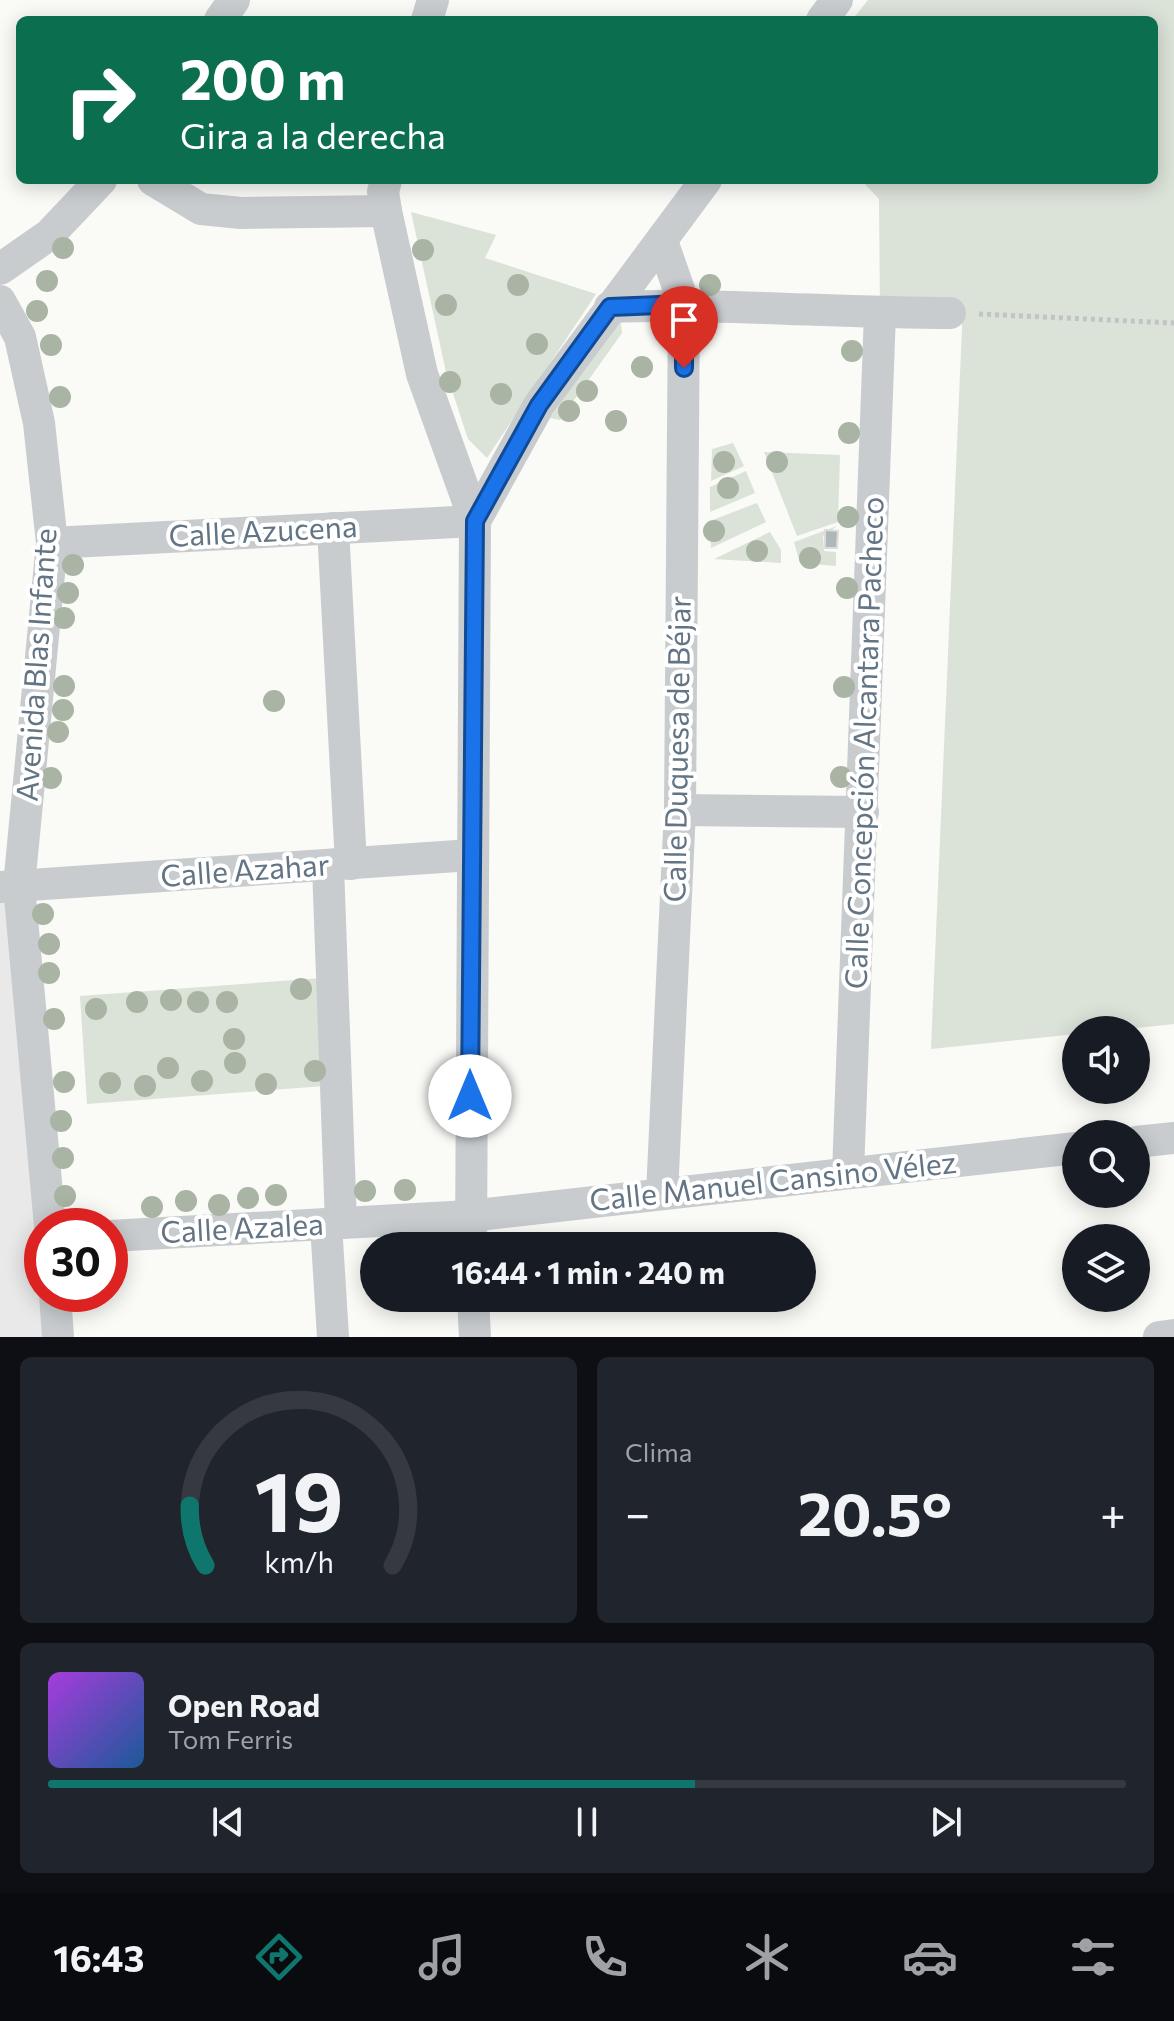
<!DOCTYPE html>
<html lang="es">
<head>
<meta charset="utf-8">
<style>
	:root { --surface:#171b24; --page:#20242c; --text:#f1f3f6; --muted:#9ea1a6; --line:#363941; --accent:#0f766e }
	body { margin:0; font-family:Commissioner,sans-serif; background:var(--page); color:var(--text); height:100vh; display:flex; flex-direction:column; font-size:30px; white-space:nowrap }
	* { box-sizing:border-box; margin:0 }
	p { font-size:26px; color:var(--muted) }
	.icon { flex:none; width:44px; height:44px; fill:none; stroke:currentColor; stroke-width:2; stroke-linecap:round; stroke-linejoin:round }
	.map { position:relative; height:1337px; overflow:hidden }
	.drawer { display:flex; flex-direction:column; gap:20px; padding:20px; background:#0d0f14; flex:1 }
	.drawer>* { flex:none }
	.banner { position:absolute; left:16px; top:16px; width:1142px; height:168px; border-radius:12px; box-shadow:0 4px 20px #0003; background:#0b6e4f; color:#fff; overflow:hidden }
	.fabs { position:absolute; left:1062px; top:1016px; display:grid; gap:16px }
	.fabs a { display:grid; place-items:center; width:88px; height:88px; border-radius:50%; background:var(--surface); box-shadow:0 4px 20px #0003; font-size:40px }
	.speed { position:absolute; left:24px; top:1208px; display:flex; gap:16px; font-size:40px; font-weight:700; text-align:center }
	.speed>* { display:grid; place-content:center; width:104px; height:104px; border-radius:50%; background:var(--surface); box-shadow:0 4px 20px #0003; line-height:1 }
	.speed .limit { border:12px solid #d22; background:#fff; color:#111 }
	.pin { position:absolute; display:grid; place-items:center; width:68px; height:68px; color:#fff; margin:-82px -34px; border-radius:50% 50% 50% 0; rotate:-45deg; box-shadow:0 0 8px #0007 }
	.pin .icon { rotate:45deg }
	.me { position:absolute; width:88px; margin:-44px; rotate:0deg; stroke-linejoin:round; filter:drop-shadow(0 0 6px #0008) }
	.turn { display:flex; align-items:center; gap:28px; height:168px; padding:0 32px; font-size:36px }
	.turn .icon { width:104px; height:104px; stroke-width:2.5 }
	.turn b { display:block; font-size:56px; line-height:68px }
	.big { font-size:60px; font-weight:700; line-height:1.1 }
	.drawer .tile { flex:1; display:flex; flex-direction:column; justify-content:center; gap:12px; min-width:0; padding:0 28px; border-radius:12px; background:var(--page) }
	.drawer .dial { align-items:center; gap:0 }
	.dial svg { height:208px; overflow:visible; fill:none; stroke:var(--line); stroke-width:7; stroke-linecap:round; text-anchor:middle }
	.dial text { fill:var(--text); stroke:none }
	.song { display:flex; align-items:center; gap:24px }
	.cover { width:96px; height:96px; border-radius:12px; background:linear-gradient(135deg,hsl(280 70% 55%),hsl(210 70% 35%)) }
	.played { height:8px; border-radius:4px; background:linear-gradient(90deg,var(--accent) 60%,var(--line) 60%) }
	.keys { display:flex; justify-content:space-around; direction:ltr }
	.heat { display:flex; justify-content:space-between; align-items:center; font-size:44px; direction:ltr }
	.drawer .tiles { flex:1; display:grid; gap:20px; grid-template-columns:1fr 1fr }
	.tile:last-child { grid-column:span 2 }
	.trip { position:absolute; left:360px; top:1232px; width:456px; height:80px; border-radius:40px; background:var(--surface); box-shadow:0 4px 20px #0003; font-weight:700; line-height:80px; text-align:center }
	.tabs { display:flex; height:128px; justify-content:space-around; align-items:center; background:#090b0e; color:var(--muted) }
	.tabs .icon { width:56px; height:56px }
	.tabs .on { color:var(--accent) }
	.tabs b { font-size:36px; color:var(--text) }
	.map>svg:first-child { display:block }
</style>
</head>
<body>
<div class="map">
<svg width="1174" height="1337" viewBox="0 0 1174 1337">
	<rect width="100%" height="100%" fill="#fafaf7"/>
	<path fill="#e8e9e8" d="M19,886L42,1226V1294L58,1337H0V887Z"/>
	<g fill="#dbe2d8">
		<path d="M868,0H1174V1024L1118,1030H1076V1034L931,1049L963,305L880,313L879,199L861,180H1154V20H852Z"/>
		<path d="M411,212L496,235L485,258L596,294L487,458L468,439L446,372Z"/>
		<path d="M620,317L622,333L560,420L550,418Z"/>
		<path d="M733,443L744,466L711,481L712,449Z"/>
		<path d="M764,452L840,455L838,522L797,536Z"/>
		<path d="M746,471L755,493L710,512V487Z"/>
		<path d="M757,503L766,522L711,548L710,521Z"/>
		<path d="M837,526L823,536L824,551L836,552V566L800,563L794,542Z"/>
		<path d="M770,532L781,550V563L714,559Z"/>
		<path d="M322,978L325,1086L87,1104L80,996Z"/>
	</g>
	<path fill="#aeb7bc" stroke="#dcdcd9" stroke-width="2" d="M825,530L838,531L837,548H825Z"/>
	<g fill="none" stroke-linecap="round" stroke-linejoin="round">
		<path stroke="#c1c4c6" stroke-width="5" stroke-dasharray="4 4" stroke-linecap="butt" d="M979,314L1174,323"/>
		<g stroke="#c8cccf" stroke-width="32">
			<path d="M220,20L234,0"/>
			<path d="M427,20L433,0"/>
			<path d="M822,20L837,0"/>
			<path d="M153,180L201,209L241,213L386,211"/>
			<path d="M386,180L383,192L386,211L422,374L475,521"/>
			<path d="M662,241L684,304L680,810L662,1194"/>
			<path d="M0,269L49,235L101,180"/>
			<path d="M0,301L20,337L39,423L52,543L19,886L50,1226"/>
			<path d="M610,307C724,303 836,313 950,313"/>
			<path d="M333,528L351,864"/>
			<path d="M52,543L475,521"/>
			<path d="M680,810L863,812"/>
			<path d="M328,866L341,1223"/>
			<path d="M0,887L472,855"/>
			<path d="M1136,1142L1174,1138"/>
			<path d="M848,1173L880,313"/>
			<path d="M326,1224L333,1337"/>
			<path d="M110,1236L469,1216L1076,1148"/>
			<path d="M471,1246L475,521L539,405L706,180"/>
			<path d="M55,1294L58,1337"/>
			<path d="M473,1298L475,1337"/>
			<path d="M1159,1337L1174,1335"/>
		</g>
	</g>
	<g fill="#a9b4a5">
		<circle cx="63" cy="248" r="11"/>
		<circle cx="423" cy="250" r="11"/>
		<circle cx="47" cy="281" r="11"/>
		<circle cx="518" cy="285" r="11"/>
		<circle cx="710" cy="285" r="11"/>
		<circle cx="446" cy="305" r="11"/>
		<circle cx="37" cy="311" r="11"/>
		<circle cx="666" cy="326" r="11"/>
		<circle cx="537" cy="344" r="11"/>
		<circle cx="51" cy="345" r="11"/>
		<circle cx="852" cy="351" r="11"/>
		<circle cx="642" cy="367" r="11"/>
		<circle cx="450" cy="382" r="11"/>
		<circle cx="587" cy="391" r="11"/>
		<circle cx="501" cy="394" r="11"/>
		<circle cx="60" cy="397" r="11"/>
		<circle cx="569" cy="411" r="11"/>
		<circle cx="616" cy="421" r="11"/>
		<circle cx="849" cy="433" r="11"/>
		<circle cx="724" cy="462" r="11"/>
		<circle cx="777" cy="462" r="11"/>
		<circle cx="728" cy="488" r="11"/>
		<circle cx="848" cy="517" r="11"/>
		<circle cx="714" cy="531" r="11"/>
		<circle cx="757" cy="551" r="11"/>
		<circle cx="810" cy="558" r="11"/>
		<circle cx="73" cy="565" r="11"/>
		<circle cx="847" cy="588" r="11"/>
		<circle cx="68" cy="593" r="11"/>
		<circle cx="64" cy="618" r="11"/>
		<circle cx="64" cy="686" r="11"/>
		<circle cx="844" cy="687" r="11"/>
		<circle cx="274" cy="701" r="11"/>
		<circle cx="63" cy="710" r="11"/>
		<circle cx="58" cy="732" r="11"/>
		<circle cx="841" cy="777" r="11"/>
		<circle cx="51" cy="778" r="11"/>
		<circle cx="43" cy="914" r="11"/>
		<circle cx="49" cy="944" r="11"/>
		<circle cx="49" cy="973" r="11"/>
		<circle cx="301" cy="989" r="11"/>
		<circle cx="171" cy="1000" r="11"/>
		<circle cx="137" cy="1002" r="11"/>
		<circle cx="198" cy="1002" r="11"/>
		<circle cx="227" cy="1002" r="11"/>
		<circle cx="96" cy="1009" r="11"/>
		<circle cx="54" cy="1019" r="11"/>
		<circle cx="234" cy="1039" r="11"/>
		<circle cx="235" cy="1063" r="11"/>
		<circle cx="168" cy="1068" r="11"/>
		<circle cx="315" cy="1071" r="11"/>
		<circle cx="202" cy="1081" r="11"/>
		<circle cx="64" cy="1082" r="11"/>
		<circle cx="110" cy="1083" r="11"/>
		<circle cx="266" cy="1084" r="11"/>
		<circle cx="145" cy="1086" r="11"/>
		<circle cx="61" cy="1121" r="11"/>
		<circle cx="63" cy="1158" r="11"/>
		<circle cx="405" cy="1190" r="11"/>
		<circle cx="365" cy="1191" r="11"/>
		<circle cx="276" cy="1195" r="11"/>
		<circle cx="65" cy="1196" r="11"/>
		<circle cx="248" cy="1198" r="11"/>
		<circle cx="186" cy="1201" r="11"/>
		<circle cx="219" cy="1205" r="11"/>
		<circle cx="152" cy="1207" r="11"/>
	</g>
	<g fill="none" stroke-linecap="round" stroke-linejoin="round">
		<defs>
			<path id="route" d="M470,1096L475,521L539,405L610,307L684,304V368"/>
		</defs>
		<use href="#route" stroke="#114b97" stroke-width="20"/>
		<use href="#route" stroke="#1a73e8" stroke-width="14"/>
	</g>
	<g text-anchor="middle" stroke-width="8" stroke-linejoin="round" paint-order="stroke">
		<g font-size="30" fill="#637584" stroke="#fff">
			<text transform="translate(263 532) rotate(-3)" y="10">Calle Azucena</text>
			<text transform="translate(37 665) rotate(-86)" y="10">Avenida Blas Infante</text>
			<text transform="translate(865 743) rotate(-88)" y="10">Calle Concepción Alcantara Pacheco</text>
			<text transform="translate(678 749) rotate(-89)" y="10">Calle Duquesa de Béjar</text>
			<text transform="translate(245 871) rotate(-4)" y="10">Calle Azahar</text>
			<text transform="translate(773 1182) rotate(-6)" y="10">Calle Manuel Cansino Vélez</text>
			<text transform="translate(242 1229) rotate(-3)" y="10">Calle Azalea</text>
		</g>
	</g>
</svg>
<div class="fabs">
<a><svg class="icon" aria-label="sound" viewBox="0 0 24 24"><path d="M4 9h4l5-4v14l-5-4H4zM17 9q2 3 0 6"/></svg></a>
<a><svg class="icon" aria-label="search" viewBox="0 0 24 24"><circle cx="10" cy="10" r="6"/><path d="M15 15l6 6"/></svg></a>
<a><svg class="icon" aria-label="layers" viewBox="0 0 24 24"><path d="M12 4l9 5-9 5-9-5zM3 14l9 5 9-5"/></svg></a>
</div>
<div class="speed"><div class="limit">30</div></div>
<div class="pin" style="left:684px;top:368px;background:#d93025"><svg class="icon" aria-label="arrive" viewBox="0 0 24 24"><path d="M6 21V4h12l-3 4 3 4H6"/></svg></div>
<svg class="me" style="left:470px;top:1096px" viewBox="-20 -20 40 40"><circle r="19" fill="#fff"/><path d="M0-13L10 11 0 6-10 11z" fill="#1a73e8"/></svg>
<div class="trip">16:44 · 1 min · 240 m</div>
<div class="banner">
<div class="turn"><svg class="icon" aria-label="right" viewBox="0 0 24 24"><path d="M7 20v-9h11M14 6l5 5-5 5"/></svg><div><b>200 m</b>Gira a la derecha</div></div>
</div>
</div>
<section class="drawer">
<div class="tiles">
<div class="tile dial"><svg viewBox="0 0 100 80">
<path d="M14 69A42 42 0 1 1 86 69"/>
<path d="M14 69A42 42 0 0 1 8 46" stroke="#0f766e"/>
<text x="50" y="56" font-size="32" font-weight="700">19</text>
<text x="50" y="72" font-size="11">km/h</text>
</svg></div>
<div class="tile"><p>Clima</p>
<div class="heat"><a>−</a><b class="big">20.5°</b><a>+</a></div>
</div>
<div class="tile">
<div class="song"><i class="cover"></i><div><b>Open Road</b><p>Tom Ferris</p></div></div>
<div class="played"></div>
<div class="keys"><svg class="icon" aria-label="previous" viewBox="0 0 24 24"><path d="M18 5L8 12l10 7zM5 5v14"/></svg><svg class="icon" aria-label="pause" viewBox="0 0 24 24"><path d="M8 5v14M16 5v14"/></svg><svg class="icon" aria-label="next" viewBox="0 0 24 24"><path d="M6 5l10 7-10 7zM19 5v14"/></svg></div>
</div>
</div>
</section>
<nav class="tabs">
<b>16:43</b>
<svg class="icon on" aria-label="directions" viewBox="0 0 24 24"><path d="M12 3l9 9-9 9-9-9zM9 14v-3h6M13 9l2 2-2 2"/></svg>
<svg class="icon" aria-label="music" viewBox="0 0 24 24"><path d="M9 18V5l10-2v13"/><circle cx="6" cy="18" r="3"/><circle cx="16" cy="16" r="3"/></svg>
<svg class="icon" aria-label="phone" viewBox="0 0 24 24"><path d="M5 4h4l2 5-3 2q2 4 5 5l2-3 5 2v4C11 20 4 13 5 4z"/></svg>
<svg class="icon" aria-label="climate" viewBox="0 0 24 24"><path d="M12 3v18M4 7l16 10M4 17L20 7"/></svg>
<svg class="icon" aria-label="car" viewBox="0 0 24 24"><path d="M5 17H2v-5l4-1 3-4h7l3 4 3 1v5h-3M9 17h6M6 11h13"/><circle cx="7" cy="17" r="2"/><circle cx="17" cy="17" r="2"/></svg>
<svg class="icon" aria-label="filters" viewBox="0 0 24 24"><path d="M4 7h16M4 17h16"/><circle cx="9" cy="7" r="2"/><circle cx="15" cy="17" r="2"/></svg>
</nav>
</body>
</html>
